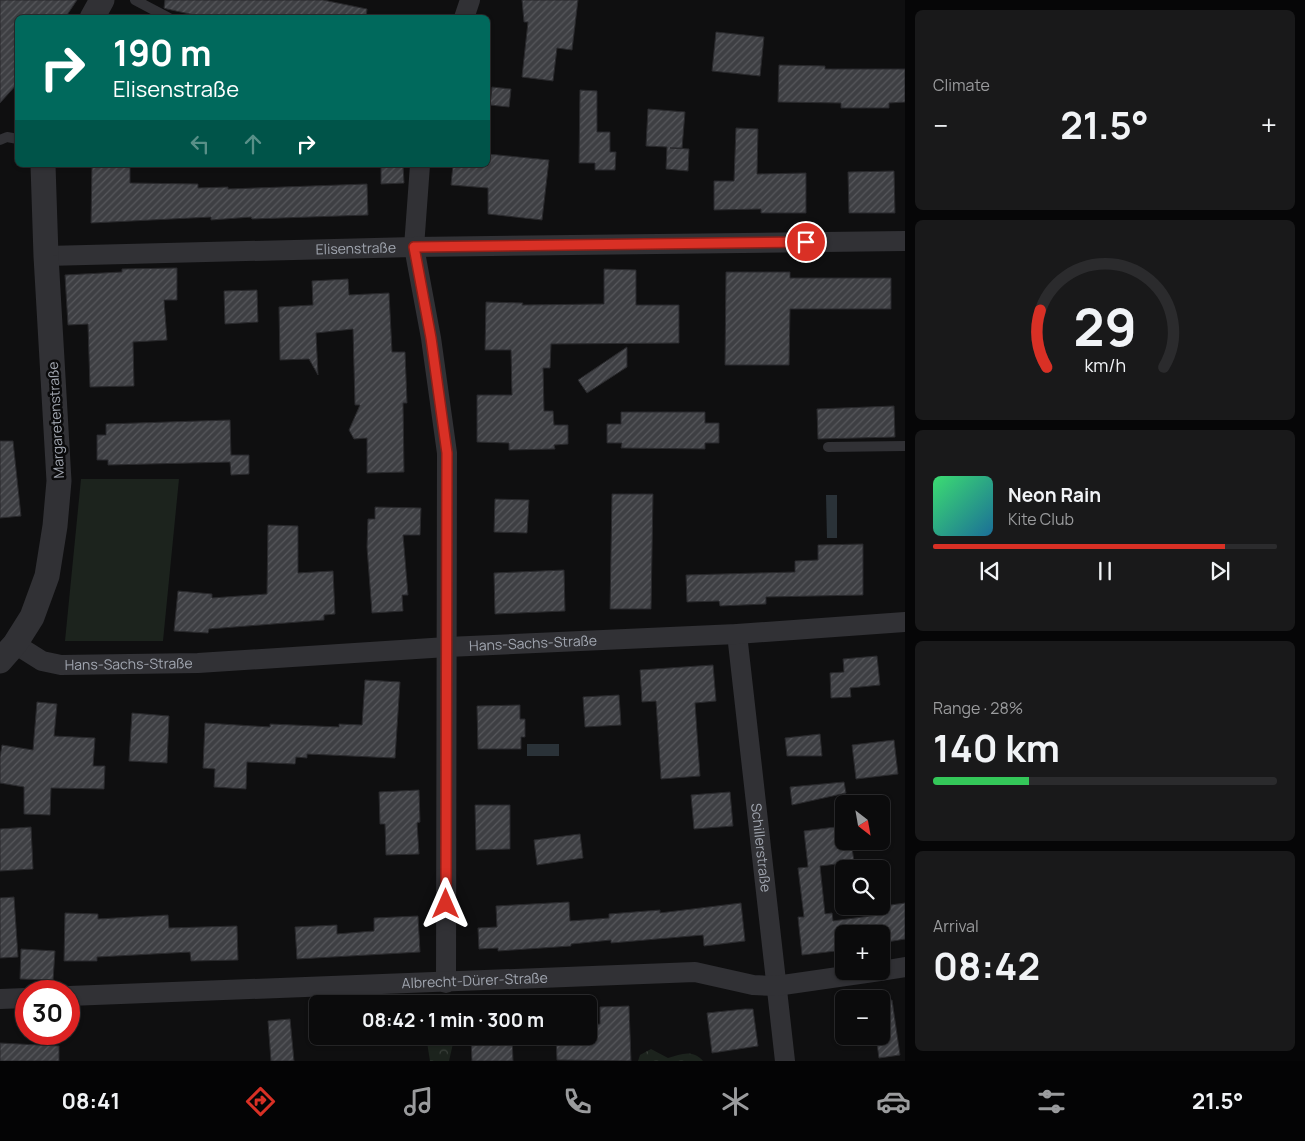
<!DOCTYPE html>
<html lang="en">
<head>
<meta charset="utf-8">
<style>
	:root { --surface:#0b0b0c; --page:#19191a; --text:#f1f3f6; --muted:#9a9b9d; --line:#2b2b2d; --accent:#d93025 }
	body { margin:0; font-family:Manrope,sans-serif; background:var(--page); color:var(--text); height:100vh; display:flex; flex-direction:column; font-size:19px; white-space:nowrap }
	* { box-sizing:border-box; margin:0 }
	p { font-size:16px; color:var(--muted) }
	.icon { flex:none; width:28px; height:28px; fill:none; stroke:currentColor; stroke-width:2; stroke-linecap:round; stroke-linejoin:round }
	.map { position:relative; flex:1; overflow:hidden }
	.sheet { display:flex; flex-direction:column; gap:10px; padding:10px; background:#060607; width:400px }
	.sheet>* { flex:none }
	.hud { position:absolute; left:15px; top:15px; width:475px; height:152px; border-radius:8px; box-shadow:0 1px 4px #0004,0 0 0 1px var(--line); background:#00695c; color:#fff; overflow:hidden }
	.needle { width:32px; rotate:149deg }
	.tools { position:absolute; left:835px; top:795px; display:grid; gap:10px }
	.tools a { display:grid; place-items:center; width:55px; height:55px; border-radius:8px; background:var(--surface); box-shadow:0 1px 4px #0004,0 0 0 1px var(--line); font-size:25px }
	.speed { position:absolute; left:15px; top:980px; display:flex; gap:10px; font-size:25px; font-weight:700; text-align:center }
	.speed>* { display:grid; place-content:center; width:65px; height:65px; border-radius:50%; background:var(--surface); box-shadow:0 1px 4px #0004,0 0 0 1px var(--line); line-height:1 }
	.speed .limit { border:8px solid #d22; background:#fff; color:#111 }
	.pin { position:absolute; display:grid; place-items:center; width:42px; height:42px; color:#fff; margin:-21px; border:2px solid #fff; border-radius:50%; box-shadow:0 1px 5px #0007 }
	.me { position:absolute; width:55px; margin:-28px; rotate:0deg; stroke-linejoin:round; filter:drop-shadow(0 0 4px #0008) }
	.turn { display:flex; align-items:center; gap:18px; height:105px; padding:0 15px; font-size:22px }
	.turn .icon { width:65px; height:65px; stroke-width:2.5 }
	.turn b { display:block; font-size:35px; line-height:42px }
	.lanes { display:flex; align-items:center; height:48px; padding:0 15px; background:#0003; justify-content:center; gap:25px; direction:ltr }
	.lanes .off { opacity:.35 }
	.big { font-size:38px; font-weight:700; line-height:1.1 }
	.sheet .tile { flex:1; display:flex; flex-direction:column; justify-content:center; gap:8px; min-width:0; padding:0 18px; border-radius:8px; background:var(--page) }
	.sheet .dial { align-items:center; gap:0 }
	.dial svg { height:130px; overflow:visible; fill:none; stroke:var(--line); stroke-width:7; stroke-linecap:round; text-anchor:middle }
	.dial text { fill:var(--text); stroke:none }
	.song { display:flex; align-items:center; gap:15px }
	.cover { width:60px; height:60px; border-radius:8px; background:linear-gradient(135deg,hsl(140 70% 55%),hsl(200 70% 35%)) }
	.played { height:5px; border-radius:2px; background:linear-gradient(90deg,var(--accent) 85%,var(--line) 85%) }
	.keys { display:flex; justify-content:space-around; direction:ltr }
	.heat { display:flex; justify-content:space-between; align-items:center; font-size:28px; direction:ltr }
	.charge { height:8px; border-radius:4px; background:linear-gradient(90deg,#34c759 28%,var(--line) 0) }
	.trip { position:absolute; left:309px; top:995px; width:288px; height:50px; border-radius:8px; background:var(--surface); box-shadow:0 1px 4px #0004,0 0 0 1px var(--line); font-weight:700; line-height:50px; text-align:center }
	.dock { display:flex; height:80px; justify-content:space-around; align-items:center; background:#040405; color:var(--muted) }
	.dock .icon { width:35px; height:35px }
	.dock .selected { color:var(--accent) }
	.dock b { font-size:22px; color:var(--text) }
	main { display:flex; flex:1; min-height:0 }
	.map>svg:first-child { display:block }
</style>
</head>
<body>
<main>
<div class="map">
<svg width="905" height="1061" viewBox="0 0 905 1061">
	<defs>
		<pattern id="forest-crowns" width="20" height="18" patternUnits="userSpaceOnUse" patternTransform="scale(1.25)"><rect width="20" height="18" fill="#1c231d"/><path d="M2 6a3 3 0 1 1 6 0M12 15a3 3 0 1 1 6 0" fill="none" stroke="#3a403b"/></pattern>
		<pattern id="building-hatch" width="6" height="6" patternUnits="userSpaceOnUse" patternTransform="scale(1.25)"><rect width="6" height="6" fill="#3e3f43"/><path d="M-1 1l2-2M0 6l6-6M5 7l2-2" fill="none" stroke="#57585c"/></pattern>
	</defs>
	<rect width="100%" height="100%" fill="#0f0f10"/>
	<path fill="#1c231d" d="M81,479H179L163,641H65Z"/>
	<g fill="url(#forest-crowns)">
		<path d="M426,1036H452L454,1039L449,1061H430Z"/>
		<path d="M651,1049L668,1058C681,1054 693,1049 703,1061H638L640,1055Z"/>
	</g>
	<g fill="#2a3238">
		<path d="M826,495H837V538H827Z"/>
		<rect x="527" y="744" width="32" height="12"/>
	</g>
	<g fill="url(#building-hatch)" stroke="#29292c">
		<path d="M0,0H77L65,18H18V83L0,103Z"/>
		<path d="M165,0H323L367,9L366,18H208L167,9L164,8Z"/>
		<path d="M522,0H578L572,50L557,48L553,81L522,77L528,22H524Z"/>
		<path d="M716,32L764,37L760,76L712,71Z"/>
		<path d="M779,65L825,66V69H905V102L889,103V108H841V103L778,102Z"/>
		<path d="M492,87L511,89L509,107L490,105Z"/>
		<path d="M580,90L597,91V132H610V152H616L615,170H595V163H579Z"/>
		<path d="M648,109L685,112L682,148H670L689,149L688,171L666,169L667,147L646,146Z"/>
		<path d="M736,128L758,129L757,174L806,173V213H761V209L714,210V181H734Z"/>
		<path d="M488,154L549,160L542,220L488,214V188L451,185L453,165H488Z"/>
		<path d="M92,165H130V183L198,184V188L228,187V189L367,184L368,215L252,219L251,217L211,220V217L91,223Z"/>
		<path d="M381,165H403L404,183L381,184Z"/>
		<path d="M894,171L895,213H849L848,172Z"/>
		<path d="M177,268V300H164L167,340L133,342L134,386L90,387L88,324L68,325L65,275L122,272V269Z"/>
		<path d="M604,269L636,270V305H679V343L551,344L550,368H543L544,411H553L554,425H568V444L554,445L555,449L509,450V443L477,442V395H512L511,350H485L486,302L523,303L522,305L604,304Z"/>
		<path d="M726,272H790V278H891V309H790L789,365H725Z"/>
		<path d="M348,279L349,295L389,293L392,352H405L407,403H403L404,472L367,473V438L354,439L349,430L360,405H355L353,329L316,333L318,375L309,359L280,360L279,307L313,305L312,281Z"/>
		<path d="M257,290L258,322L225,324L224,291Z"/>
		<path d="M627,347V367L587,393L578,380Z"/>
		<path d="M894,406L895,437L818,439L817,409Z"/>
		<path d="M621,412H705V423H719V443H705V449L621,448L622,443H607V424H621Z"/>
		<path d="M230,420L231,455H249V474L231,475L230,462L108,465V460H97V435H106V424Z"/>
		<path d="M0,441H13L21,516L0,518Z"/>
		<path d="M612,494H653L651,609H610Z"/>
		<path d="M495,499L529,500L527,533L494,532Z"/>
		<path d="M375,507L421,508L420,535H403L408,595H402L403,611L372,613L367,547L368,519H375Z"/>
		<path d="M268,525L298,526V573L333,571L335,614L324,615V620L209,629L208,633L174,631L178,591L212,594V598L267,594Z"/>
		<path d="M863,544V595L766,597V604L720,606L719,601L687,602L686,575L795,572V561L818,560V545Z"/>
		<path d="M564,570L565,611L495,614L494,573Z"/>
		<path d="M877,656L880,685L850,688L851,697L831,698L830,673L844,672L843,659Z"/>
		<path d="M713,665L716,701L695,703L700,776L661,779L656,701L642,702L640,670Z"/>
		<path d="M365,680L400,682L395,758L307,754V758L296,757L295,764L247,762L246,789L214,787L215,769L203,768L205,723L270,727V724L339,727V724L362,725Z"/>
		<path d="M619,695L621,725L585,727L583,697Z"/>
		<path d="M37,702L57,704L54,736L95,738L93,766H105L104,789L51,788L50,815L24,814V787L0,783V757L2,745L33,750Z"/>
		<path d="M520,705V719H525V737H521V749H478L477,706Z"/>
		<path d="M132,713L169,716L167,763L129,761Z"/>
		<path d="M820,734L822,756H787L785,738Z"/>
		<path d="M894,740L898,774L856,779L852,745Z"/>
		<path d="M844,782L846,793L792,805L790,787Z"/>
		<path d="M419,790L420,822L417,823L419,854L386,855L385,824H380L379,792Z"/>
		<path d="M730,792L733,826L694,829L691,795Z"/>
		<path d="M475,805H510V849L476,850Z"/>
		<path d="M844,826V841H851L854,862L820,866L825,914L832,913L833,921L877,915L876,907L905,903V939L881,943V934H844V950L802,955L798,917H804L798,868L808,867L804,831Z"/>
		<path d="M31,827L33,869L0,871V829Z"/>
		<path d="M580,834L583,858L537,865L534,840Z"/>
		<path d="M14,897L18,957L0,958V898Z"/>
		<path d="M569,902L570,921L609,918V914L660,910V913L741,903L745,941L704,946L703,935L611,943V940L571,944V946L498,951V948L479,949L478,928L497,927L496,906Z"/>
		<path d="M65,913L98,914V919L168,915L169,928L237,926L238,960L191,961L190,952L97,957V961H64Z"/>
		<path d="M418,916L420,952L297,959L295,927L337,925V934L374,931V918Z"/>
		<path d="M21,949L55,951L53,980L20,979Z"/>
		<path d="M881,1000H892L900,1055L879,1058L876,1036H881Z"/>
		<path d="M629,1006L631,1061L557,1060L556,1036H588V1025L600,1024V1007Z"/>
		<path d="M745,1009H753L758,1046L712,1053L707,1013Z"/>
		<path d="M290,1019L294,1061H271L268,1021Z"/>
		<path d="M512,1036L513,1061H472L471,1038Z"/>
		<path d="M0,1043L59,1046V1061H0Z"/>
	</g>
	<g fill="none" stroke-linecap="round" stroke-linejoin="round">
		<g stroke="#313135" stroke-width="10">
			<path d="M135,0L169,18"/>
			<path d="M0,140L7,137L18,139"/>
			<path d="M828,447L905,446"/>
		</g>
		<g stroke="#313135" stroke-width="20">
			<path d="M464,18L470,0"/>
			<path d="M420,165L414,247L431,338L447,453L446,983"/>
			<path id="s1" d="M46,256L414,247L905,241"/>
			<path id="s2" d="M737,634L785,1061"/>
			<path id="s3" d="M15,644L42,661L61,665L198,663L447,647L737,634L905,622"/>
			<path d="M881,971L905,967"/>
			<path id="s4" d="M69,996L695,972L753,985L776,986L880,971"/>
			<path d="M0,999L26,998"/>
		</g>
		<g stroke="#313135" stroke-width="25">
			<path d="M92,18L102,0"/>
			<path d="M0,661L15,644L32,617L47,576L55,526L59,481L46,256L43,165"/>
		</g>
	</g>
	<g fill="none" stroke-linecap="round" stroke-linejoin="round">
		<defs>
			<path id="route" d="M446,904L447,453L431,338L414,247L806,242"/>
		</defs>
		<use href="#route" stroke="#8d1f18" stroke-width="12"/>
		<use href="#route" stroke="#d93025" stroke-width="9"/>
	</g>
	<g text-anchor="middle" stroke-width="5" stroke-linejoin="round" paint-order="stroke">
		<g font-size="14" fill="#a1a6b0" stroke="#0a0a0b">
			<text dy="5" stroke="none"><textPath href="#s1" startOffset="310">Elisenstraße</textPath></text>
			<text transform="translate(56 420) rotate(-93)" y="5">Margaretenstraße</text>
			<text dy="5" stroke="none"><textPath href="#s3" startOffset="524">Hans-Sachs-Straße</textPath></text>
			<text dy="5" stroke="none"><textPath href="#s3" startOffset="119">Hans-Sachs-Straße</textPath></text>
			<text dy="5" stroke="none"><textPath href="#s2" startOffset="215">Schillerstraße</textPath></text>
			<text dy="5" stroke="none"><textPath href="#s4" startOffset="406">Albrecht-Dürer-Straße</textPath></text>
		</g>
	</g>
</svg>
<div class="tools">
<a><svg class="needle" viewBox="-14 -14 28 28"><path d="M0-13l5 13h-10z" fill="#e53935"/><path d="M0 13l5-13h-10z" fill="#9a9b9d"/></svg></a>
<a><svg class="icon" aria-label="search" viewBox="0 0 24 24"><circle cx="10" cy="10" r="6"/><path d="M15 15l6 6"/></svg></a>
<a>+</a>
<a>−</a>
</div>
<div class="speed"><div class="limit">30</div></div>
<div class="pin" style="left:806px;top:242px;background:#d93025"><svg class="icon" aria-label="arrive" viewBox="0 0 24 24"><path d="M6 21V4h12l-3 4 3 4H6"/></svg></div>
<svg class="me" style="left:446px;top:904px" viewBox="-20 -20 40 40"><path d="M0-17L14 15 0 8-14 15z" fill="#d93025" stroke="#fff" stroke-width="4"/></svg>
<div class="trip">08:42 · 1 min · 300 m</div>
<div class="hud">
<div class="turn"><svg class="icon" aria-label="right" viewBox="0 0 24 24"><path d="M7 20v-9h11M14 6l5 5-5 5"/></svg><div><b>190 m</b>Elisenstraße</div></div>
<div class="lanes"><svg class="icon off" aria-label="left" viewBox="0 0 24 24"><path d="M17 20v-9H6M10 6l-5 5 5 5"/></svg><svg class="icon off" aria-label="ahead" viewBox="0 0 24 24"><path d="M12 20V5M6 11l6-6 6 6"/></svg><svg class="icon" aria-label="right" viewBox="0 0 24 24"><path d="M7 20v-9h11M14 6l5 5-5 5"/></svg></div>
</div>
</div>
<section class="sheet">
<div class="tile"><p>Climate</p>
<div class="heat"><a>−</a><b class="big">21.5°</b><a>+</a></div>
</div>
<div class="tile dial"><svg viewBox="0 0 100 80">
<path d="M14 69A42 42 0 1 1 86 69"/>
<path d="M14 69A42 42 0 0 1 10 34" stroke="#d93025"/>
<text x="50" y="56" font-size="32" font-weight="700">29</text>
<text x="50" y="72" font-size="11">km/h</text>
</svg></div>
<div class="tile">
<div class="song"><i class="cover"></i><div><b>Neon Rain</b><p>Kite Club</p></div></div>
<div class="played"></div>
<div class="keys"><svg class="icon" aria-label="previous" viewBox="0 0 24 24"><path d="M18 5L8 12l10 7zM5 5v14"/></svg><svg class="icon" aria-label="pause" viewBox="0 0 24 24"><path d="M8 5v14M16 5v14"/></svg><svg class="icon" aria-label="next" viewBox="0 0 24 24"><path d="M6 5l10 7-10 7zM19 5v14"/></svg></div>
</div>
<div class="tile"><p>Range · 28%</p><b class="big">140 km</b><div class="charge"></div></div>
<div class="tile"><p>Arrival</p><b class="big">08:42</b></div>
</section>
</main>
<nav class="dock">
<b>08:41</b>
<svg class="icon selected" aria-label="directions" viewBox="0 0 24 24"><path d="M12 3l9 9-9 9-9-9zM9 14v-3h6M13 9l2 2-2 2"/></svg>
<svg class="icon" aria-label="music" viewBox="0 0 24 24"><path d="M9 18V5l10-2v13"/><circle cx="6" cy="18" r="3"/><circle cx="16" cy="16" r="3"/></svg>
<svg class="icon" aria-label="phone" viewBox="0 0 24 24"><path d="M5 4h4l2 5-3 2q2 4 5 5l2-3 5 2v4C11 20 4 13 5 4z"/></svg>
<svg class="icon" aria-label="climate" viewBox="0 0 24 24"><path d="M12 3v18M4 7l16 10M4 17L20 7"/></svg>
<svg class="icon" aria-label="car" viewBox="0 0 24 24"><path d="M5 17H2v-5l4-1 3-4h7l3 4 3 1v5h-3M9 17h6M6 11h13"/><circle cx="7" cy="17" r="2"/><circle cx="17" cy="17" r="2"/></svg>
<svg class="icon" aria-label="filters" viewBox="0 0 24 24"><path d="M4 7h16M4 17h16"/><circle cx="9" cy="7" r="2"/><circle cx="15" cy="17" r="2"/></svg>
<b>21.5°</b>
</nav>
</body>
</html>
